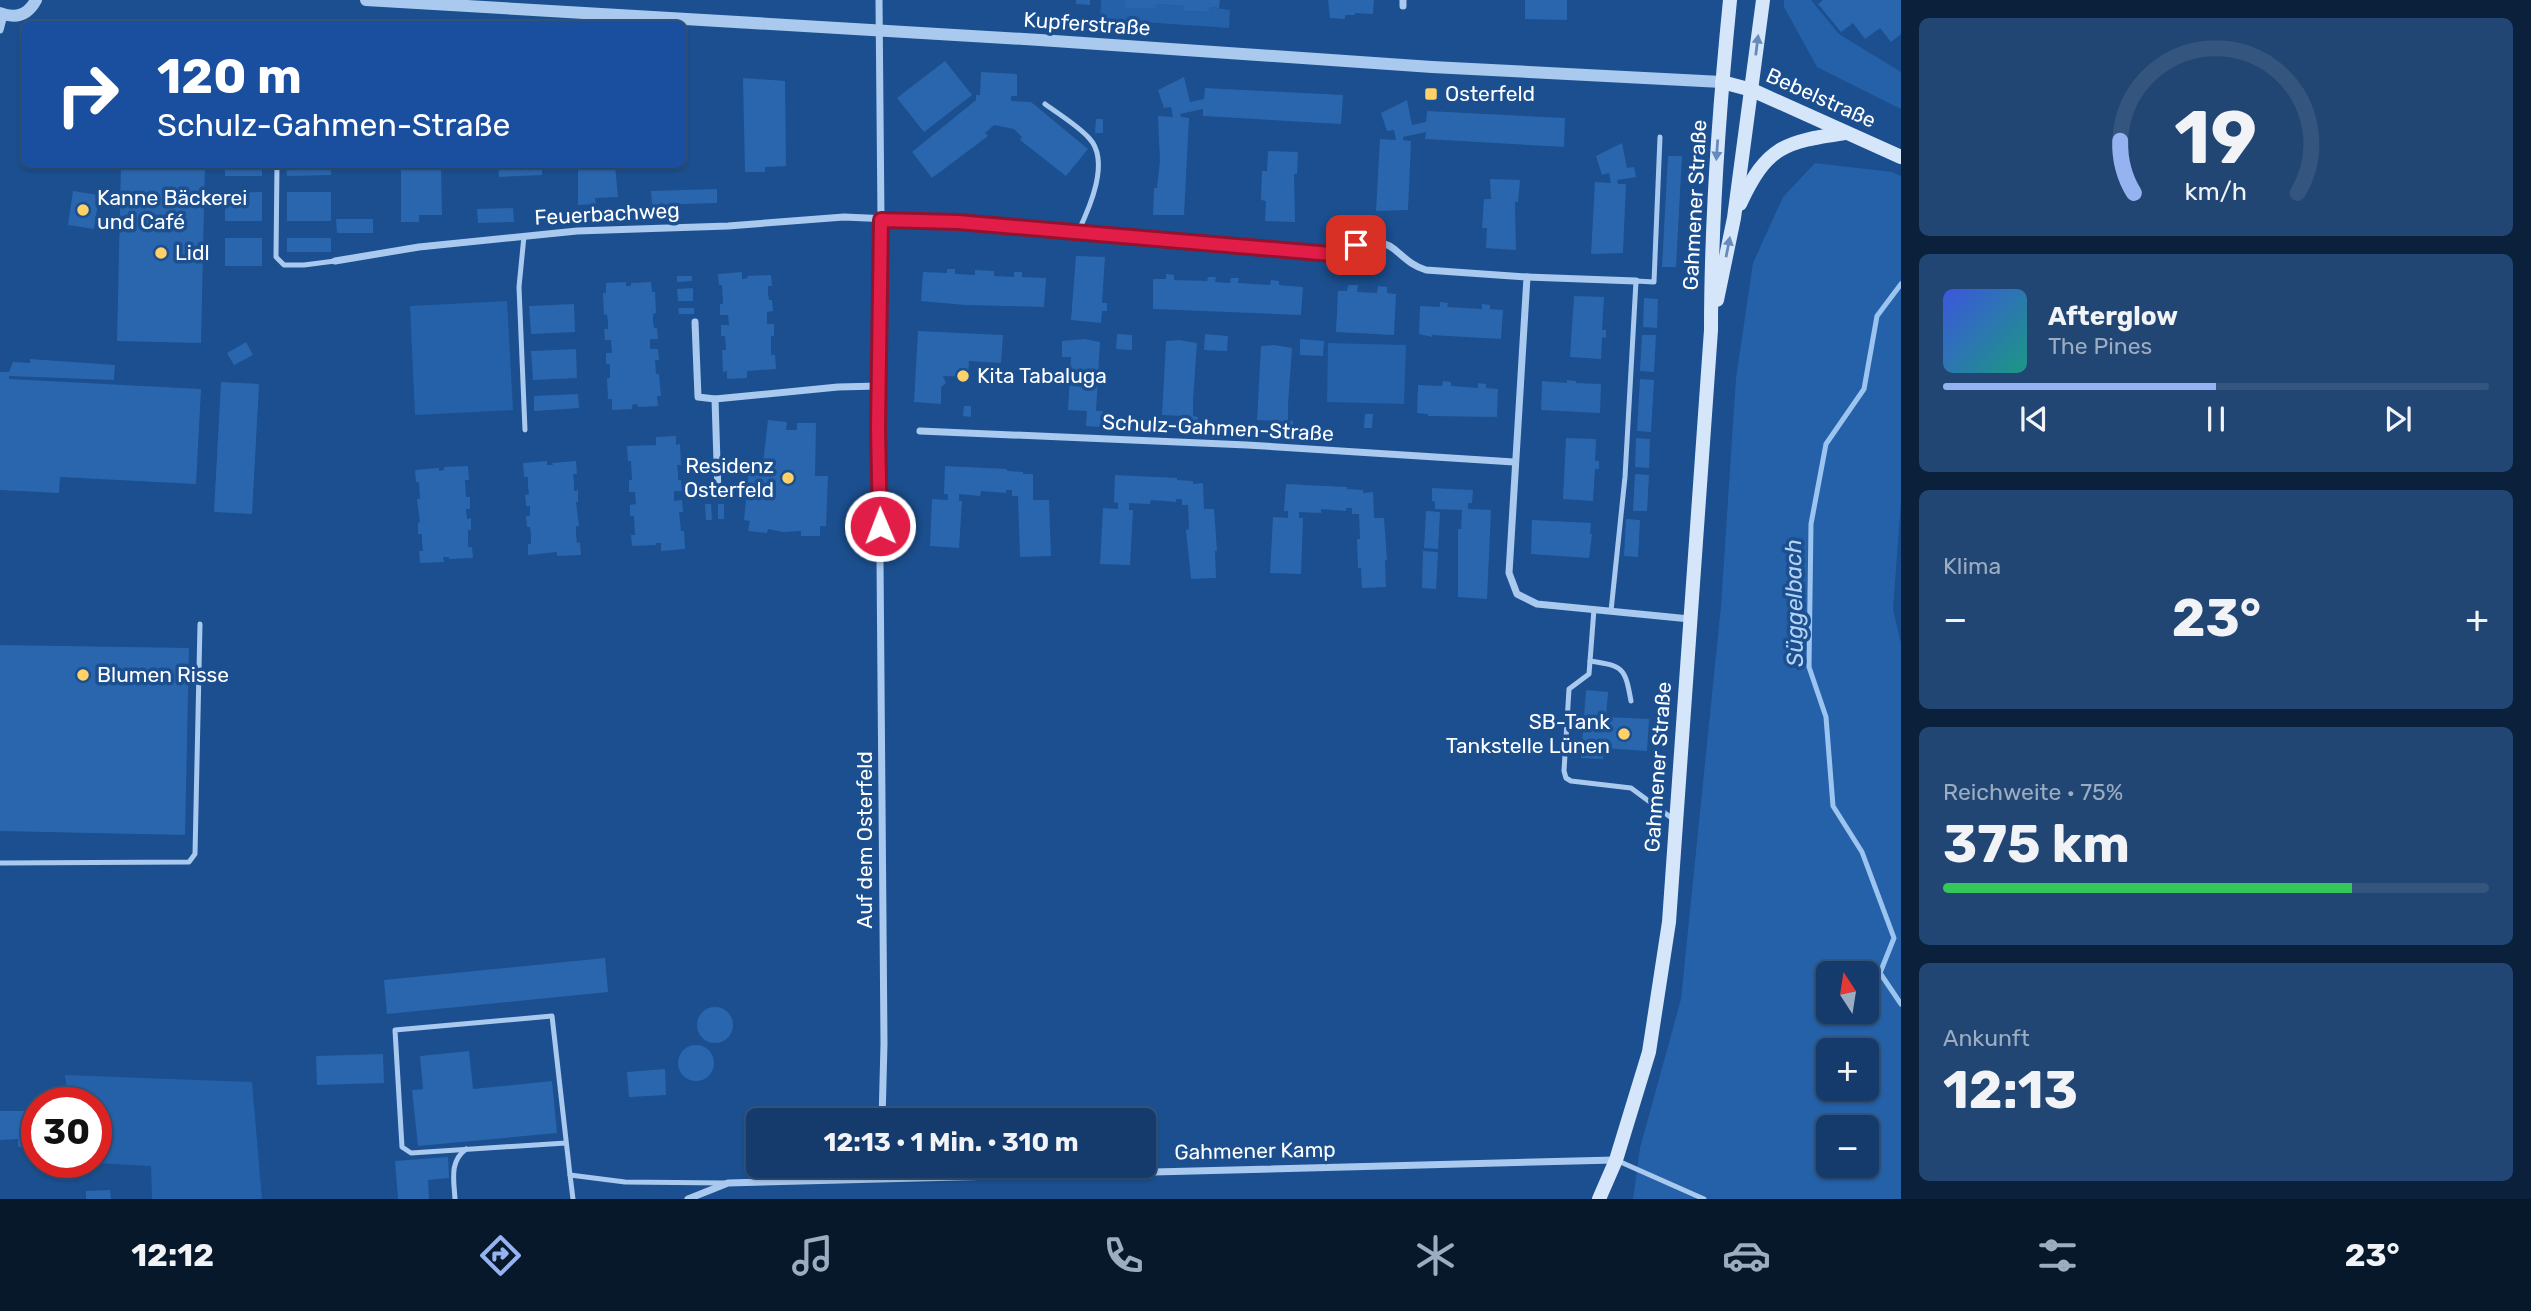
<!DOCTYPE html>
<html lang="de">
<head>
<meta charset="utf-8">
<style>
	:root { --surface:#143b6b; --page:#214673; --text:#f1f3f6; --muted:#9dadc1; --line:#33557e; --accent:#95b2f1 }
	body { margin:0; font-family:Rubik,sans-serif; background:var(--page); color:var(--text); height:100vh; display:flex; flex-direction:column; font-size:26px; white-space:nowrap }
	* { box-sizing:border-box; margin:0 }
	p { font-size:23px; color:var(--muted) }
	.icon { flex:none; width:38px; height:38px; fill:none; stroke:currentColor; stroke-width:2; stroke-linecap:round; stroke-linejoin:round }
	.map { position:relative; flex:1; overflow:hidden }
	.side { display:flex; flex-direction:column; gap:18px; padding:18px; background:#0b203b; width:630px }
	.side>* { flex:none }
	.top-card { position:absolute; left:21px; top:21px; width:665px; height:147px; border-radius:10px; box-shadow:0 2px 5px #0004,0 0 0 2px var(--line); background:#1a4fa0; color:#fff; overflow:hidden }
	.needle { width:46px; rotate:348deg }
	.tools { position:absolute; left:1816px; top:961px; display:grid; gap:14px }
	.tools a { display:grid; place-items:center; width:63px; height:63px; border-radius:10px; background:var(--surface); box-shadow:0 2px 5px #0004,0 0 0 2px var(--line); font-size:35px }
	.speed { position:absolute; left:21px; top:1087px; display:flex; gap:14px; font-size:35px; font-weight:700; text-align:center }
	.speed>* { display:grid; place-content:center; width:91px; height:91px; border-radius:50%; background:var(--surface); box-shadow:0 2px 5px #0004,0 0 0 2px var(--line); line-height:1 }
	.speed .limit { border:10px solid #d22; background:#fff; color:#111 }
	.pin { position:absolute; display:grid; place-items:center; width:60px; height:60px; color:#fff; margin:-30px; border-radius:14px; box-shadow:0 4px 10px #0006 }
	.me { position:absolute; width:77px; margin:-38px; rotate:359deg; stroke-linejoin:round; filter:drop-shadow(0 0 5px #0008) }
	.turn { display:flex; align-items:center; gap:24px; height:147px; padding:0 21px; font-size:32px }
	.turn .icon { width:91px; height:91px; stroke-width:2.5 }
	.turn b { display:block; font-size:49px; line-height:60px }
	.big { font-size:52px; font-weight:700; line-height:1.1 }
	.side .tile { flex:1; display:flex; flex-direction:column; justify-content:center; gap:10px; min-width:0; padding:0 24px; border-radius:10px; background:var(--page) }
	.side .dial { align-items:center; gap:0 }
	.dial svg { height:182px; overflow:visible; fill:none; stroke:var(--line); stroke-width:7; stroke-linecap:round; text-anchor:middle }
	.dial text { fill:var(--text); stroke:none }
	.song { display:flex; align-items:center; gap:21px }
	.cover { width:84px; height:84px; border-radius:10px; background:linear-gradient(135deg,hsl(230 70% 55%),hsl(170 70% 35%)) }
	.played { height:7px; border-radius:4px; background:linear-gradient(90deg,var(--accent) 50%,var(--line) 50%) }
	.keys { display:flex; justify-content:space-around; direction:ltr }
	.heat { display:flex; justify-content:space-between; align-items:center; font-size:38px; direction:ltr }
	.charge { height:10px; border-radius:5px; background:linear-gradient(90deg,#34c759 75%,var(--line) 0) }
	.trip { position:absolute; left:746px; top:1108px; width:410px; height:70px; border-radius:10px; background:var(--surface); box-shadow:0 2px 5px #0004,0 0 0 2px var(--line); font-weight:700; line-height:70px; text-align:center }
	.tabs { display:flex; height:112px; justify-content:space-around; align-items:center; background:#08182b; color:var(--muted) }
	.tabs .icon { width:49px; height:49px }
	.tabs .on { color:var(--accent) }
	.tabs b { font-size:32px; color:var(--text) }
	main { display:flex; flex:1; min-height:0 }
	.map>svg:first-child { display:block }
</style>
</head>
<body>
<main>
<div class="map">
<svg width="1901" height="1199" viewBox="0 0 1901 1199">
	<rect width="100%" height="100%" fill="#1b4f8f"/>
	<g fill="#2461a8" fill-rule="evenodd">
		<path d="M1101,0H1125V6L1156,9V4L1184,6V11L1209,12L1210,7L1230,10L1229,28L1100,19Z"/>
		<path d="M1784,0H1811L1839,34L1901,72V109L1817,67L1784,7Z"/>
		<path d="M1815,163L1892,172L1901,176V501L1893,609L1901,644V1199H1633L1640,1148L1681,999L1721,606L1736,378L1753,263L1783,197ZM1829,973H1867V1012H1829ZM1829,1050H1867V1088H1829ZM1829,1127H1867V1166H1829Z"/>
		<path d="M507,301L513,410L415,415L410,306Z"/>
		<path d="M1328,343L1406,345L1404,404L1327,402Z"/>
		<path d="M65,1075L252,1082L262,1199H152L151,1166L77,1162H96V1102H69Z"/>
	</g>
	<g fill="none" stroke-linecap="round" stroke-linejoin="round">
		<path stroke="#9cc4f0" stroke-width="5" d="M1901,284L1877,316L1864,389L1826,444L1811,524L1809,667L1826,717L1833,806L1862,852L1894,938L1880,973L1901,1004"/>
	</g>
	<g fill="#2a66ad">
		<path d="M1076,0H1090V5L1076,4Z"/>
		<path d="M1125,0H1220L1219,8L1210,7L1209,12L1184,11V6L1156,4V9L1132,8L1125,7Z"/>
		<path d="M1328,0H1374L1373,14L1355,13V15H1345V19L1330,18Z"/>
		<path d="M1525,0H1567V20L1525,19Z"/>
		<path d="M1823,0H1901V34L1891,42L1880,28L1865,39L1853,23L1841,32L1818,4Z"/>
		<path d="M945,61L972,95L924,132L897,98Z"/>
		<path d="M981,72L1017,74V96H1011V101L1031,102L1088,149L1066,176L1020,140L1022,137L1014,129L994,125L985,133L988,136L932,178L912,152L976,100V95H980Z"/>
		<path d="M1184,77L1190,102L1204,99L1205,88L1343,95L1341,124L1203,116V109L1180,114L1181,117L1189,118L1184,215H1153L1154,188H1157L1160,161L1158,116L1173,117L1171,107L1164,108L1158,90Z"/>
		<path d="M743,78L785,81L786,166L765,167V172H745Z"/>
		<path d="M1407,100L1412,125L1426,122L1427,111L1565,118L1564,147L1425,139L1426,132L1403,137V140L1411,141L1408,210L1376,211L1380,139L1396,140L1394,130L1387,131L1381,113Z"/>
		<path d="M1096,119H1103V133H1095Z"/>
		<path d="M1622,143L1627,168L1634,167L1636,177L1617,180L1618,184H1626L1623,253L1591,254L1595,182L1611,183L1609,173L1602,175L1596,156Z"/>
		<path d="M1268,151L1298,152L1297,174H1294L1295,222L1265,221L1266,201L1261,200L1262,171H1267Z"/>
		<path d="M1668,156H1682L1676,267H1662Z"/>
		<path d="M121,164H205L201,343L117,341Z"/>
		<rect x="225" y="164" width="37" height="12"/>
		<path d="M286,164H331V175L287,176Z"/>
		<path d="M401,164L441,165L442,215H419V222H401Z"/>
		<path d="M498,164H542V175L499,177Z"/>
		<path d="M578,164H615L618,197L595,198L596,204L578,205Z"/>
		<path d="M1490,179L1520,180L1518,202H1515L1516,250L1486,248L1487,228H1482L1484,199H1491Z"/>
		<path d="M717,189V203L652,205L651,191Z"/>
		<path d="M73,191L99,195L94,229L68,225Z"/>
		<path d="M262,192V221H225V193Z"/>
		<rect x="287" y="192" width="44" height="29"/>
		<path d="M513,208L514,222L478,223L477,209Z"/>
		<path d="M336,219H373V233H337Z"/>
		<rect x="225" y="238" width="37" height="28"/>
		<rect x="287" y="238" width="44" height="14"/>
		<path d="M1076,256L1105,257L1102,303H1107V311H1102L1101,323L1071,320Z"/>
		<path d="M947,269H955V274L975,275V270L994,271V276L1014,277V272H1022V277L1046,278L1044,307L965,305L921,301L923,272L947,273Z"/>
		<path d="M742,272V279L748,278L747,276L771,275L772,286H768V293L769,300H772L773,311L767,312V324H774V336H771V355H775L776,369L747,371V378L727,379V371L723,372L722,350H726L725,336H721V325H729L728,315H720V304H723L722,285H719L718,274Z"/>
		<path d="M1166,274L1174,275V280L1207,281L1208,277H1216L1215,282L1230,283L1231,278H1239L1238,283L1270,285L1271,280L1279,281V285L1303,287L1301,315L1153,309V279H1166Z"/>
		<path d="M677,276H692V281L677,282Z"/>
		<path d="M626,282V286H631V283L651,282L652,292H655L656,313L653,314V321L654,328H657L658,339H650V349H658L659,360H655L656,374H659L661,396H657L658,406L638,407L637,404L632,405V409L612,410V399H608L607,378H610V364H606V353H612L611,340H605L604,329H608V321L607,314L604,315L603,293H606V283Z"/>
		<path d="M1348,285H1358L1357,292L1377,293L1378,286L1387,287V293L1396,294L1394,335L1336,332L1338,291H1347Z"/>
		<path d="M693,288V301H678L677,289Z"/>
		<path d="M1574,296L1604,297L1602,330H1606V338L1602,337L1601,359L1570,357Z"/>
		<path d="M1644,298L1658,299L1657,328L1643,327Z"/>
		<path d="M1440,302L1448,303L1447,307L1482,309V304L1490,305V309L1503,310L1501,339L1432,335V337L1419,334L1420,306L1440,307Z"/>
		<path d="M574,304L575,332L531,334L529,306Z"/>
		<path d="M678,308H694V314H679Z"/>
		<path d="M918,331L1003,335L1001,363L969,361L968,377L943,376L946,383L941,387V404L914,402Z"/>
		<path d="M1117,334L1132,335V350L1116,349Z"/>
		<path d="M1205,334L1228,336L1227,351L1204,350Z"/>
		<path d="M1642,335H1656L1654,372L1640,371Z"/>
		<path d="M1084,339L1100,342L1096,411H1103L1102,427L1086,426L1087,411L1068,410L1071,357H1062V341Z"/>
		<path d="M1300,339L1324,341L1323,356L1300,355Z"/>
		<path d="M1179,340L1197,343L1193,400V416L1198,417L1197,432H1182L1183,416L1162,415L1166,341Z"/>
		<path d="M246,342L253,355L234,365L227,353Z"/>
		<path d="M1274,345L1292,348L1288,405V421H1293V437H1277L1278,421L1257,420L1261,346Z"/>
		<path d="M576,349L577,378L533,380L531,351Z"/>
		<path d="M30,359L115,365L114,380L9,376V379L201,389L196,484L60,477L59,493L0,490V372H9L13,362L30,363Z"/>
		<path d="M1640,379L1654,380L1651,432L1637,431Z"/>
		<path d="M1567,380L1576,381V383L1601,384L1600,413L1541,410L1542,381L1567,383Z"/>
		<path d="M1443,381L1451,382V386L1478,388V383L1486,384V388L1498,389L1497,417L1428,416V414L1417,413L1418,385L1442,386Z"/>
		<path d="M221,382L259,384L252,514L214,512Z"/>
		<path d="M578,394L579,408L534,411V396Z"/>
		<path d="M964,406H971V417L963,416Z"/>
		<path d="M1365,414H1373L1372,428H1364Z"/>
		<path d="M768,420L787,422L786,430H797V423H816L815,476H828L826,526H820V536H801V531L783,532L768,529L767,533L748,531L750,521L744,520L749,470L762,472Z"/>
		<path d="M676,436V445L680,444L681,465H677L678,473V480H681L682,491H674V501L682,500L683,512H679L680,521L681,531H684L685,549L661,551V543H656V545L632,546L631,535H635L634,516H630V505L636,504L635,492H629V480H632L631,461H628L627,446L656,445V437Z"/>
		<path d="M1566,438L1596,439L1595,461H1599V469H1595L1593,501L1563,499Z"/>
		<path d="M1636,438L1650,439L1649,468L1635,467Z"/>
		<path d="M547,461V465H553L552,463L576,461L577,474H573L574,483V491L578,490V502H576L579,526H576V533L577,543L580,542L581,555L557,556V552L528,555V544H531V534L530,527H527L526,516H530V506H526L525,495L529,494L528,487V477H524L523,463Z"/>
		<path d="M468,466L469,480H465L466,497H470V509H466L467,519L471,518V530H468V547H472L473,558L449,559V557H443L444,562L420,563L419,551H423L422,541V534H418V523L420,522L417,499H420L419,482H416L415,470L439,468V471L444,470V467Z"/>
		<path d="M945,466L1007,469V471L1023,472V474H1033V500H1049L1051,556L1020,557L1018,496H1012V490H1006V493L981,491L980,496L959,494V501H962L959,548L930,546L932,499L948,500V494H944Z"/>
		<path d="M1635,474L1649,475L1647,511H1633Z"/>
		<path d="M1115,475L1177,478V480L1193,481V484L1203,483L1204,509H1214L1217,551H1215L1216,578L1191,579L1186,530L1189,529L1188,505H1182V499H1176V502L1151,500L1150,504L1129,503V510H1133L1130,565L1100,564L1103,508L1118,509V503L1114,502Z"/>
		<path d="M1286,484L1347,487V489L1363,490V493L1373,492L1374,518H1384L1387,560H1385L1386,587L1362,588L1361,568H1358L1357,539H1360L1359,514H1352V508H1346V511L1321,509V513L1299,512V518H1303L1301,574L1270,573L1273,517L1288,518V511H1284Z"/>
		<path d="M1432,488L1473,490L1472,503H1468V509L1491,510L1487,599L1458,597V529H1461L1462,510L1435,509V502L1432,501Z"/>
		<path d="M705,504H711L712,520H706Z"/>
		<rect x="718" y="504" width="6" height="15"/>
		<path d="M1426,511L1440,512L1438,549L1424,548Z"/>
		<path d="M1626,519L1640,520L1638,557L1624,556Z"/>
		<path d="M1532,520L1591,523L1590,534H1592L1589,558L1531,554Z"/>
		<path d="M1423,551L1438,552L1436,589L1422,588Z"/>
		<path d="M0,645L189,648L185,835L0,831Z"/>
		<path d="M1586,690L1608,692L1606,717L1649,719L1647,751L1604,748L1603,759L1581,758Z"/>
		<path d="M605,958L608,992L387,1014L384,980Z"/>
		<circle cx="715" cy="1025" r="18"/>
		<circle cx="696" cy="1063" r="18"/>
		<path d="M469,1051L473,1089L552,1081L557,1133L418,1146L412,1090L423,1089L420,1056Z"/>
		<path d="M383,1054L384,1083L317,1085L316,1056Z"/>
		<path d="M665,1069L666,1095L629,1097L627,1072Z"/>
		<path d="M0,1111H32L33,1128H37V1146L18,1147V1139L0,1140Z"/>
		<path d="M448,1157L449,1178L428,1180L429,1199H398L395,1161Z"/>
		<path d="M110,1190L111,1199H86V1191Z"/>
	</g>
	<g fill="none" stroke-linecap="round" stroke-linejoin="round">
		<g stroke="#a9c9ee" stroke-width="5">
			<path d="M1045,104C1060,115 1077,125 1089,138C1111,161 1089,209 1078,232"/>
			<path d="M277,164L276,257L284,265H304L335,261"/>
			<path d="M524,236L519,287L525,430"/>
			<path d="M1594,609L1589,674L1569,689L1564,771L1566,778L1571,781L1631,788L1673,819"/>
			<path d="M1611,611L1625,477L1636,281L1654,282L1660,137"/>
			<path d="M1590,661C1624,666 1625,668 1631,701"/>
			<path d="M0,863L189,862L195,854L200,624"/>
			<path d="M566,1143L411,1153L402,1147L395,1030L552,1016L570,1175L625,1182L725,1183"/>
			<path d="M1616,1160L1704,1199"/>
			<path d="M570,1175L573,1199"/>
			<path d="M455,1199C454,1180 449,1162 466,1149"/>
		</g>
		<g stroke="#a9c9ee" stroke-width="7">
			<path d="M879,0L881,220L878,429L880,526"/>
			<path d="M1403,6V0"/>
			<path d="M0,30L4,15"/>
			<path d="M335,261L419,247L577,231L728,226L844,217L958,222L1331,254C1350,247 1375,234 1394,249C1405,258 1412,266 1426,270L1527,277L1509,573L1517,594L1537,604L1690,619"/>
			<path d="M1527,277L1636,281"/>
			<path d="M695,322L698,397L715,399L838,387L879,386"/>
			<path d="M715,399L718,494"/>
			<path d="M920,431L1247,445L1514,462"/>
			<path d="M880,560L884,1044L882,1120"/>
			<path d="M881,1177V1166"/>
			<path d="M688,1199L728,1183L1615,1160"/>
		</g>
		<g stroke="#a9c9ee" stroke-width="12">
			<path d="M366,0L1040,40L1432,67L1722,82"/>
			<path d="M0,13C16,19 28,15 36,0"/>
		</g>
		<g stroke="#d6e6fa" stroke-width="14">
			<path d="M1722,82L1752,90L1901,157"/>
			<path d="M1740,204C1767,146 1784,142 1845,133"/>
			<path d="M1717,300L1734,218L1763,0"/>
			<path d="M1599,1199L1616,1160L1649,1052L1669,922L1711,330C1711,220 1719,110 1730,0"/>
		</g>
	</g>
	<defs><path id="oneway-solid" d="M-6-.8H1V-3.2L6.5 0L1 3.2V.8H-6Z" transform="scale(1.75)"/></defs>
	<g fill="#668bba">
		<use href="#oneway-solid" transform="translate(1757 45) rotate(-83)"/>
		<use href="#oneway-solid" transform="translate(1717 150) rotate(94)"/>
		<use href="#oneway-solid" transform="translate(1728 247) rotate(-79)"/>
	</g>
	<g fill="none" stroke-linecap="round" stroke-linejoin="round">
		<defs>
			<path id="route" d="M880,526L878,429L881,220L958,222L1331,254L1356,245"/>
		</defs>
		<use href="#route" stroke="#92132f" stroke-width="18"/>
		<use href="#route" stroke="#e11d48" stroke-width="12"/>
	</g>
	<g fill="#ffd166" stroke="#1b4f8f" stroke-width="2.5">
		<rect x="1424" y="87" width="14" height="14" rx="3.5"/>
		<circle cx="83" cy="210" r="7"/>
		<circle cx="161" cy="253" r="7"/>
		<circle cx="963" cy="376" r="7"/>
		<circle cx="788" cy="478" r="7"/>
		<circle cx="83" cy="675" r="7"/>
		<circle cx="1624" cy="734" r="7"/>
	</g>
	<g text-anchor="middle" stroke-width="7" stroke-linejoin="round" paint-order="stroke">
		<g font-size="21" fill="#fff" stroke="#1b4f8f">
			<text transform="translate(1087 24) rotate(4)" y="7">Kupferstraße</text>
			<text transform="translate(1821 98) rotate(24)" y="7">Bebelstraße</text>
			<text transform="translate(1695 205) rotate(-87)" y="7">Gahmener Straße</text>
			<text transform="translate(607 214) rotate(-3)" y="7">Feuerbachweg</text>
			<text transform="translate(1218 428) rotate(3)" y="7">Schulz-Gahmen-Straße</text>
			<text transform="translate(1658 767) rotate(-86)" y="7">Gahmener Straße</text>
			<text transform="translate(865 840) rotate(-90)" y="7">Auf dem Osterfeld</text>
			<text transform="translate(1255 1151) rotate(-1)" y="7">Gahmener Kamp</text>
		</g>
		<g font-size="21" fill="#fff" stroke="#1b4f8f" text-anchor="start">
			<text x="1445" y="101">Osterfeld</text>
			<text x="97" y="205">Kanne Bäckerei<tspan x="97" dy="24">und Café</tspan></text>
			<text x="175" y="260">Lidl</text>
			<text x="977" y="383">Kita Tabaluga</text>
			<text x="774" y="473" text-anchor="end">Residenz<tspan x="774" dy="24">Osterfeld</tspan></text>
			<text x="97" y="682">Blumen Risse</text>
			<text x="1610" y="729" text-anchor="end">SB-Tank<tspan x="1610" dy="24">Tankstelle Lünen</tspan></text>
		</g>
		<g font-size="23" font-style="italic" fill="#b5d3f5" stroke="#1b4f8f">
			<text transform="translate(1794 603) rotate(-91)" y="8">Süggelbach</text>
		</g>
	</g>
</svg>
<div class="tools">
<a><svg class="needle" viewBox="-14 -14 28 28"><path d="M0-13l5 13h-10z" fill="#e53935"/><path d="M0 13l5-13h-10z" fill="#9dadc1"/></svg></a>
<a>+</a>
<a>−</a>
</div>
<div class="speed"><div class="limit">30</div></div>
<div class="pin" style="left:1356px;top:245px;background:#d93025"><svg class="icon" aria-label="arrive" viewBox="0 0 24 24"><path d="M6 21V4h12l-3 4 3 4H6"/></svg></div>
<svg class="me" style="left:880px;top:526px" viewBox="-20 -20 40 40"><circle r="17" fill="#e11d48" stroke="#fff" stroke-width="3"/><path d="M0-11L8 9 0 5-8 9z" fill="#fff"/></svg>
<div class="trip">12:13 · 1 Min. · 310 m</div>
<div class="top-card">
<div class="turn"><svg class="icon" aria-label="right" viewBox="0 0 24 24"><path d="M7 20v-9h11M14 6l5 5-5 5"/></svg><div><b>120 m</b>Schulz-Gahmen-Straße</div></div>
</div>
</div>
<section class="side">
<div class="tile dial"><svg viewBox="0 0 100 80">
<path d="M14 69A42 42 0 1 1 86 69"/>
<path d="M14 69A42 42 0 0 1 8 46" stroke="#95b2f1"/>
<text x="50" y="56" font-size="32" font-weight="700">19</text>
<text x="50" y="72" font-size="11">km/h</text>
</svg></div>
<div class="tile">
<div class="song"><i class="cover"></i><div><b>Afterglow</b><p>The Pines</p></div></div>
<div class="played"></div>
<div class="keys"><svg class="icon" aria-label="previous" viewBox="0 0 24 24"><path d="M18 5L8 12l10 7zM5 5v14"/></svg><svg class="icon" aria-label="pause" viewBox="0 0 24 24"><path d="M8 5v14M16 5v14"/></svg><svg class="icon" aria-label="next" viewBox="0 0 24 24"><path d="M6 5l10 7-10 7zM19 5v14"/></svg></div>
</div>
<div class="tile"><p>Klima</p>
<div class="heat"><a>−</a><b class="big">23°</b><a>+</a></div>
</div>
<div class="tile"><p>Reichweite · 75%</p><b class="big">375 km</b><div class="charge"></div></div>
<div class="tile"><p>Ankunft</p><b class="big">12:13</b></div>
</section>
</main>
<nav class="tabs">
<b>12:12</b>
<svg class="icon on" aria-label="directions" viewBox="0 0 24 24"><path d="M12 3l9 9-9 9-9-9zM9 14v-3h6M13 9l2 2-2 2"/></svg>
<svg class="icon" aria-label="music" viewBox="0 0 24 24"><path d="M9 18V5l10-2v13"/><circle cx="6" cy="18" r="3"/><circle cx="16" cy="16" r="3"/></svg>
<svg class="icon" aria-label="phone" viewBox="0 0 24 24"><path d="M5 4h4l2 5-3 2q2 4 5 5l2-3 5 2v4C11 20 4 13 5 4z"/></svg>
<svg class="icon" aria-label="climate" viewBox="0 0 24 24"><path d="M12 3v18M4 7l16 10M4 17L20 7"/></svg>
<svg class="icon" aria-label="car" viewBox="0 0 24 24"><path d="M5 17H2v-5l4-1 3-4h7l3 4 3 1v5h-3M9 17h6M6 11h13"/><circle cx="7" cy="17" r="2"/><circle cx="17" cy="17" r="2"/></svg>
<svg class="icon" aria-label="filters" viewBox="0 0 24 24"><path d="M4 7h16M4 17h16"/><circle cx="9" cy="7" r="2"/><circle cx="15" cy="17" r="2"/></svg>
<b>23°</b>
</nav>
</body>
</html>
